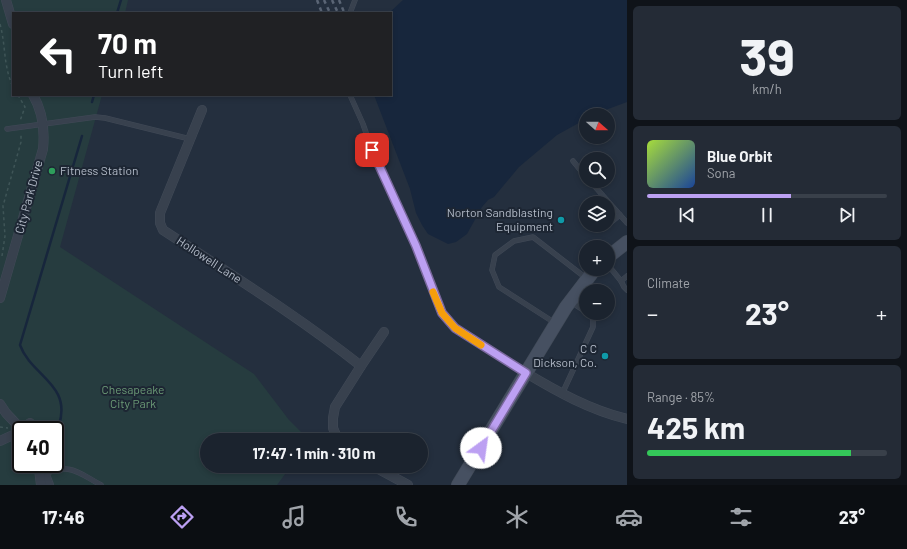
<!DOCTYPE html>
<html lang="en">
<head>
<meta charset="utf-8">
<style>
	:root { --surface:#1b232e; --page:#242b36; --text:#f1f3f6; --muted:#a0a4aa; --line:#39404a; --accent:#bca0f2 }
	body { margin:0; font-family:Barlow,sans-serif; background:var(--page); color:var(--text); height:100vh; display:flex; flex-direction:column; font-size:15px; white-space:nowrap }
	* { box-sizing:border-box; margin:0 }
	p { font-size:13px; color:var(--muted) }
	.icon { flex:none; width:22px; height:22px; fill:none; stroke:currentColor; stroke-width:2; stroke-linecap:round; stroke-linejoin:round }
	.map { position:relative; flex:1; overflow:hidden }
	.side { display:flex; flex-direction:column; gap:6px; padding:6px; background:#0f1319; width:280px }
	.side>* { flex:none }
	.hud { position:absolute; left:12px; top:12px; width:380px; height:84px; border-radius:0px; box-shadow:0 2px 6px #0003,0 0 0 1px var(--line); background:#202124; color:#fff; overflow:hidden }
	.needle { width:26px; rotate:111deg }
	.fabs { position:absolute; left:579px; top:108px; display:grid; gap:8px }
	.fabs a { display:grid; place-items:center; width:36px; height:36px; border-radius:50%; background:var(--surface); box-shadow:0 2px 6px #0003,0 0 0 1px var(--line); font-size:20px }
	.speed { position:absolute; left:12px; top:421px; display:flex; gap:8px; font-size:20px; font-weight:700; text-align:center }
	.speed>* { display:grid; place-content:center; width:52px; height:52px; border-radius:50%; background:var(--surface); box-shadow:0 2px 6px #0003,0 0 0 1px var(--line); line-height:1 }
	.speed .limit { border:2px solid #111; border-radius:6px; background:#fff; color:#111 }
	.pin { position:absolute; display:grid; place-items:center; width:34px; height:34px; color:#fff; margin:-17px; border-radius:8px; box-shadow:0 2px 6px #0006 }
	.me { position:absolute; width:44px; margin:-22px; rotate:31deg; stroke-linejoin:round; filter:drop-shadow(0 0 3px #0008) }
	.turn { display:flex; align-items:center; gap:14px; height:84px; padding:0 20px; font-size:18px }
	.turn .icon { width:52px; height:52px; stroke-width:2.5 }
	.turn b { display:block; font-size:28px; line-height:34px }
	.big { font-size:30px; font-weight:700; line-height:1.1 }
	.side .widget { flex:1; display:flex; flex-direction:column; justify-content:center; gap:6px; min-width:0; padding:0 14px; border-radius:6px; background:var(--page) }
	.side .dial { align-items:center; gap:0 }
	.dial b { font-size:52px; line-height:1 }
	.song { display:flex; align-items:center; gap:12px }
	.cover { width:48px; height:48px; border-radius:6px; background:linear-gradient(135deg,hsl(80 70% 55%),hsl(220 70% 35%)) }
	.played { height:4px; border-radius:2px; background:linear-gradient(90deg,var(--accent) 60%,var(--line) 60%) }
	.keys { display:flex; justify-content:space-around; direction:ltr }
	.heat { display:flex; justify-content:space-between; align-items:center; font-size:22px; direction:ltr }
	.charge { height:6px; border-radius:3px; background:linear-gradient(90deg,#34c759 85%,var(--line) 0) }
	.trip { position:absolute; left:200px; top:433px; width:228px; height:40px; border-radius:20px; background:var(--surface); box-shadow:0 2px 6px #0003,0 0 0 1px var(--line); font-weight:700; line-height:40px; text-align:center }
	.tabs { display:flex; height:64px; justify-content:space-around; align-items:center; background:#0b0e12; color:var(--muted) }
	.tabs .icon { width:28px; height:28px }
	.tabs .active { color:var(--accent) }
	.tabs b { font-size:18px; color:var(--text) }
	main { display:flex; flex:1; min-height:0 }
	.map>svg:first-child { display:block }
</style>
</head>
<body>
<main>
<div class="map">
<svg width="627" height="485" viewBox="0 0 627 485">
	<rect width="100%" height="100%" fill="#242f3e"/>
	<path fill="#263c3f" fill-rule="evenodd" d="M0,0H128L125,13H13V95H102L60,247L254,374L289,420L309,440H207V466H291L277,485H0ZM21,430H55V464H21Z"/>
	<path fill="#17263c" d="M403,0H627V102L592,115H586V119L557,135L519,167L494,197L488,200L482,207L467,234L456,242L448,244L428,234L422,225L416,213L410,189L374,95H391V13H389Z"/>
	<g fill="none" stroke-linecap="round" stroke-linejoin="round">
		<g stroke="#17263c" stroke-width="2.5">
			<path d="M117,13L121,0"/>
			<path d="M92,102L94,95"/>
			<path d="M59,425C72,384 31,376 20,345L82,136"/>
		</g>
		<defs>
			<g id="lane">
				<path d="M350,13L355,0"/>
				<path d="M350,95L363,124L372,150L416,246L442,313L455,328L524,372"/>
				<path d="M7,129L95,117L105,118L190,139"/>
				<path d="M573,161L586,177"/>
				<path d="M590,181L627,223"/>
				<path d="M603,229L620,215"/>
				<path d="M608,265L621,281L627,276"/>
				<path d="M621,281L624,287L627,290"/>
				<path d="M571,302L586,312"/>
				<path d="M555,323L499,287L492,270L495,255L514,241L533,237L586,278"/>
				<path d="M562,394L593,327V319L588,313"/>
				<path d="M44,474C72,463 77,472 101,485"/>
			</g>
			<g id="street">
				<path d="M6,0L13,24"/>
				<path d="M202,110L160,213V223L163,230C230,274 298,316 361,366"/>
				<path d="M0,298L43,149C45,129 43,112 33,95"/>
				<path d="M526,373C558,392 590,410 627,419"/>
				<path d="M0,404L6,413L22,430"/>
				<path d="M338,440L333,428V418L335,407L361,366L384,332"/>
				<path d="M0,441L13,435L30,423"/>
				<path d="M41,464L49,485"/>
				<path d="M373,466L408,485"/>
				<path d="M39,469L41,485"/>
			</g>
			<g id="secondary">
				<path d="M608,257L627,242"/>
				<path d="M458,485L566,307L595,269"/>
			</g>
		</defs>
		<use href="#lane" stroke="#414a57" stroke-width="5.5"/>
		<use href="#street" stroke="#414a57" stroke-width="10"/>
		<use href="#secondary" stroke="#414a57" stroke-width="14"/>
		<g stroke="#3f5557" stroke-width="1.5" stroke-dasharray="3 3" stroke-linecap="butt">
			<path d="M0,24C6,46 3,65 13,87"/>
			<path d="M18,95L25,107L20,121"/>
			<path d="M2,256L5,236L3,206L21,142V133"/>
			<path d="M0,427L8,428"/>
			<path d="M19,443L21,444"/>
		</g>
		<use href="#lane" stroke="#38414e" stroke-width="4.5"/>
		<use href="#street" stroke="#38414e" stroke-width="9"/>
		<use href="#secondary" stroke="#465061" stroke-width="13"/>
		<g stroke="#5a6575" stroke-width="2.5" stroke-dasharray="4 4" stroke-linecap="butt">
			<path d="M317,0L322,13"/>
			<path d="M324,0L330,13"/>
			<path d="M332,0L338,13"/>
			<path d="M339,0L344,12"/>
		</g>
	</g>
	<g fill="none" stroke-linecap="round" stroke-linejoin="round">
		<defs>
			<path id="route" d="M372,150L416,246L442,313L455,328L526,373L481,448"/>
		</defs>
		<use href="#route" stroke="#7a689d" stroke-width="10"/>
		<use href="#route" stroke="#bca0f2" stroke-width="7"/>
		<path stroke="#f59e0b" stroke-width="7" d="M433,292L442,313L455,328L481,345"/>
	</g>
	<circle fill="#2e9e5b" stroke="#1d2633" stroke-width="1.5" cx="52" cy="171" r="4"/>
	<g fill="#0f9aa8" stroke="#1d2633" stroke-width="1.5">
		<circle cx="561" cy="220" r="4"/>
		<circle cx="605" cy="356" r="4"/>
	</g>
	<g text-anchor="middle" stroke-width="4" stroke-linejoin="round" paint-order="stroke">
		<g font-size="12" fill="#b4bcc9" stroke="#1d2633" text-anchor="end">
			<text x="60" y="175" text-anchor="start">Fitness Station</text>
			<text x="553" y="217">Norton Sandblasting<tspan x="553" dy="14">Equipment</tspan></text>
			<text x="597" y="353">C C<tspan x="597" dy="14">Dickson, Co.</tspan></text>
		</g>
		<g font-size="12" fill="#b4bcc9" stroke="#1d2633">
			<text transform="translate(29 197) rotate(-75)" y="4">City Park Drive</text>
			<text transform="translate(209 260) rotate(33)" y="4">Hollowell Lane</text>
		</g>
		<g font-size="12" fill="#6b9a76" stroke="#1d2633">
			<text x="133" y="394">Chesapeake<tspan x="133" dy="14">City Park</tspan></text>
		</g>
	</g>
</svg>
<div class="fabs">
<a><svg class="needle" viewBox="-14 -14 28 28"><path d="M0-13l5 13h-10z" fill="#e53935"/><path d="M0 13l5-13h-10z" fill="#a0a4aa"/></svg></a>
<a><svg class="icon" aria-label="search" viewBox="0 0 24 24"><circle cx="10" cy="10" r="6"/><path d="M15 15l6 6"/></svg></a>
<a><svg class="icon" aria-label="layers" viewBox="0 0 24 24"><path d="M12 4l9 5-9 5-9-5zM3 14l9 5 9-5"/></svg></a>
<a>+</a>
<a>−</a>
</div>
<div class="speed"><div class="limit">40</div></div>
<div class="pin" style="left:372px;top:150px;background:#d93025"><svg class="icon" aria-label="arrive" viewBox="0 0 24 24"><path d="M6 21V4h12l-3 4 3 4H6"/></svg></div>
<svg class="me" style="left:481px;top:448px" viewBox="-20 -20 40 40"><circle r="19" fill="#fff"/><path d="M0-13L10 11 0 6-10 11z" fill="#bca0f2"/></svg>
<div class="trip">17:47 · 1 min · 310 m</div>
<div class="hud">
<div class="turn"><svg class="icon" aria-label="left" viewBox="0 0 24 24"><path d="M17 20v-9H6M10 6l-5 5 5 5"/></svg><div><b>70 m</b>Turn left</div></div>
</div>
</div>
<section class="side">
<div class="widget dial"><b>39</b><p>km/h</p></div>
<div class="widget">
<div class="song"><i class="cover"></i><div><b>Blue Orbit</b><p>Sona</p></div></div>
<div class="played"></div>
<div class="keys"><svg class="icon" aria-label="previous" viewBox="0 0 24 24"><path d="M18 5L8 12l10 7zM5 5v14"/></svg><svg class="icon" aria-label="pause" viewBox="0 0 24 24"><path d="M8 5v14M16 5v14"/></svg><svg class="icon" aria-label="next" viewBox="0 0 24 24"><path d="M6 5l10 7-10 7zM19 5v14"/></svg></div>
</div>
<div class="widget"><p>Climate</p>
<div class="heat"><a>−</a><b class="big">23°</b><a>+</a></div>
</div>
<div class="widget"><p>Range · 85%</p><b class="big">425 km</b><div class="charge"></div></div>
</section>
</main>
<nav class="tabs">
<b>17:46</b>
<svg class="icon active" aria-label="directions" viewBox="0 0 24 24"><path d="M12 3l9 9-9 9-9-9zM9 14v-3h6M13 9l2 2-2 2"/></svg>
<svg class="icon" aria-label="music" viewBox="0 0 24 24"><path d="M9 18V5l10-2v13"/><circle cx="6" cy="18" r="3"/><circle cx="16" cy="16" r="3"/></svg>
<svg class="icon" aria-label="phone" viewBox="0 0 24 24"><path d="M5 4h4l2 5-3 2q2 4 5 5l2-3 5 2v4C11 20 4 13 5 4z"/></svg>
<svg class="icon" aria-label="climate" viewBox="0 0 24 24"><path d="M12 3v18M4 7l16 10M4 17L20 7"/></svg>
<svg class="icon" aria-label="car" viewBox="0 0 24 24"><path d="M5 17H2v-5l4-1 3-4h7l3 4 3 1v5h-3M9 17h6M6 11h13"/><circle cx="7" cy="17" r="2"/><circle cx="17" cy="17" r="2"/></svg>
<svg class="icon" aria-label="filters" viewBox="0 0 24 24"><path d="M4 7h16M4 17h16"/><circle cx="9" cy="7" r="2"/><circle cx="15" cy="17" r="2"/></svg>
<b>23°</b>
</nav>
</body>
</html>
